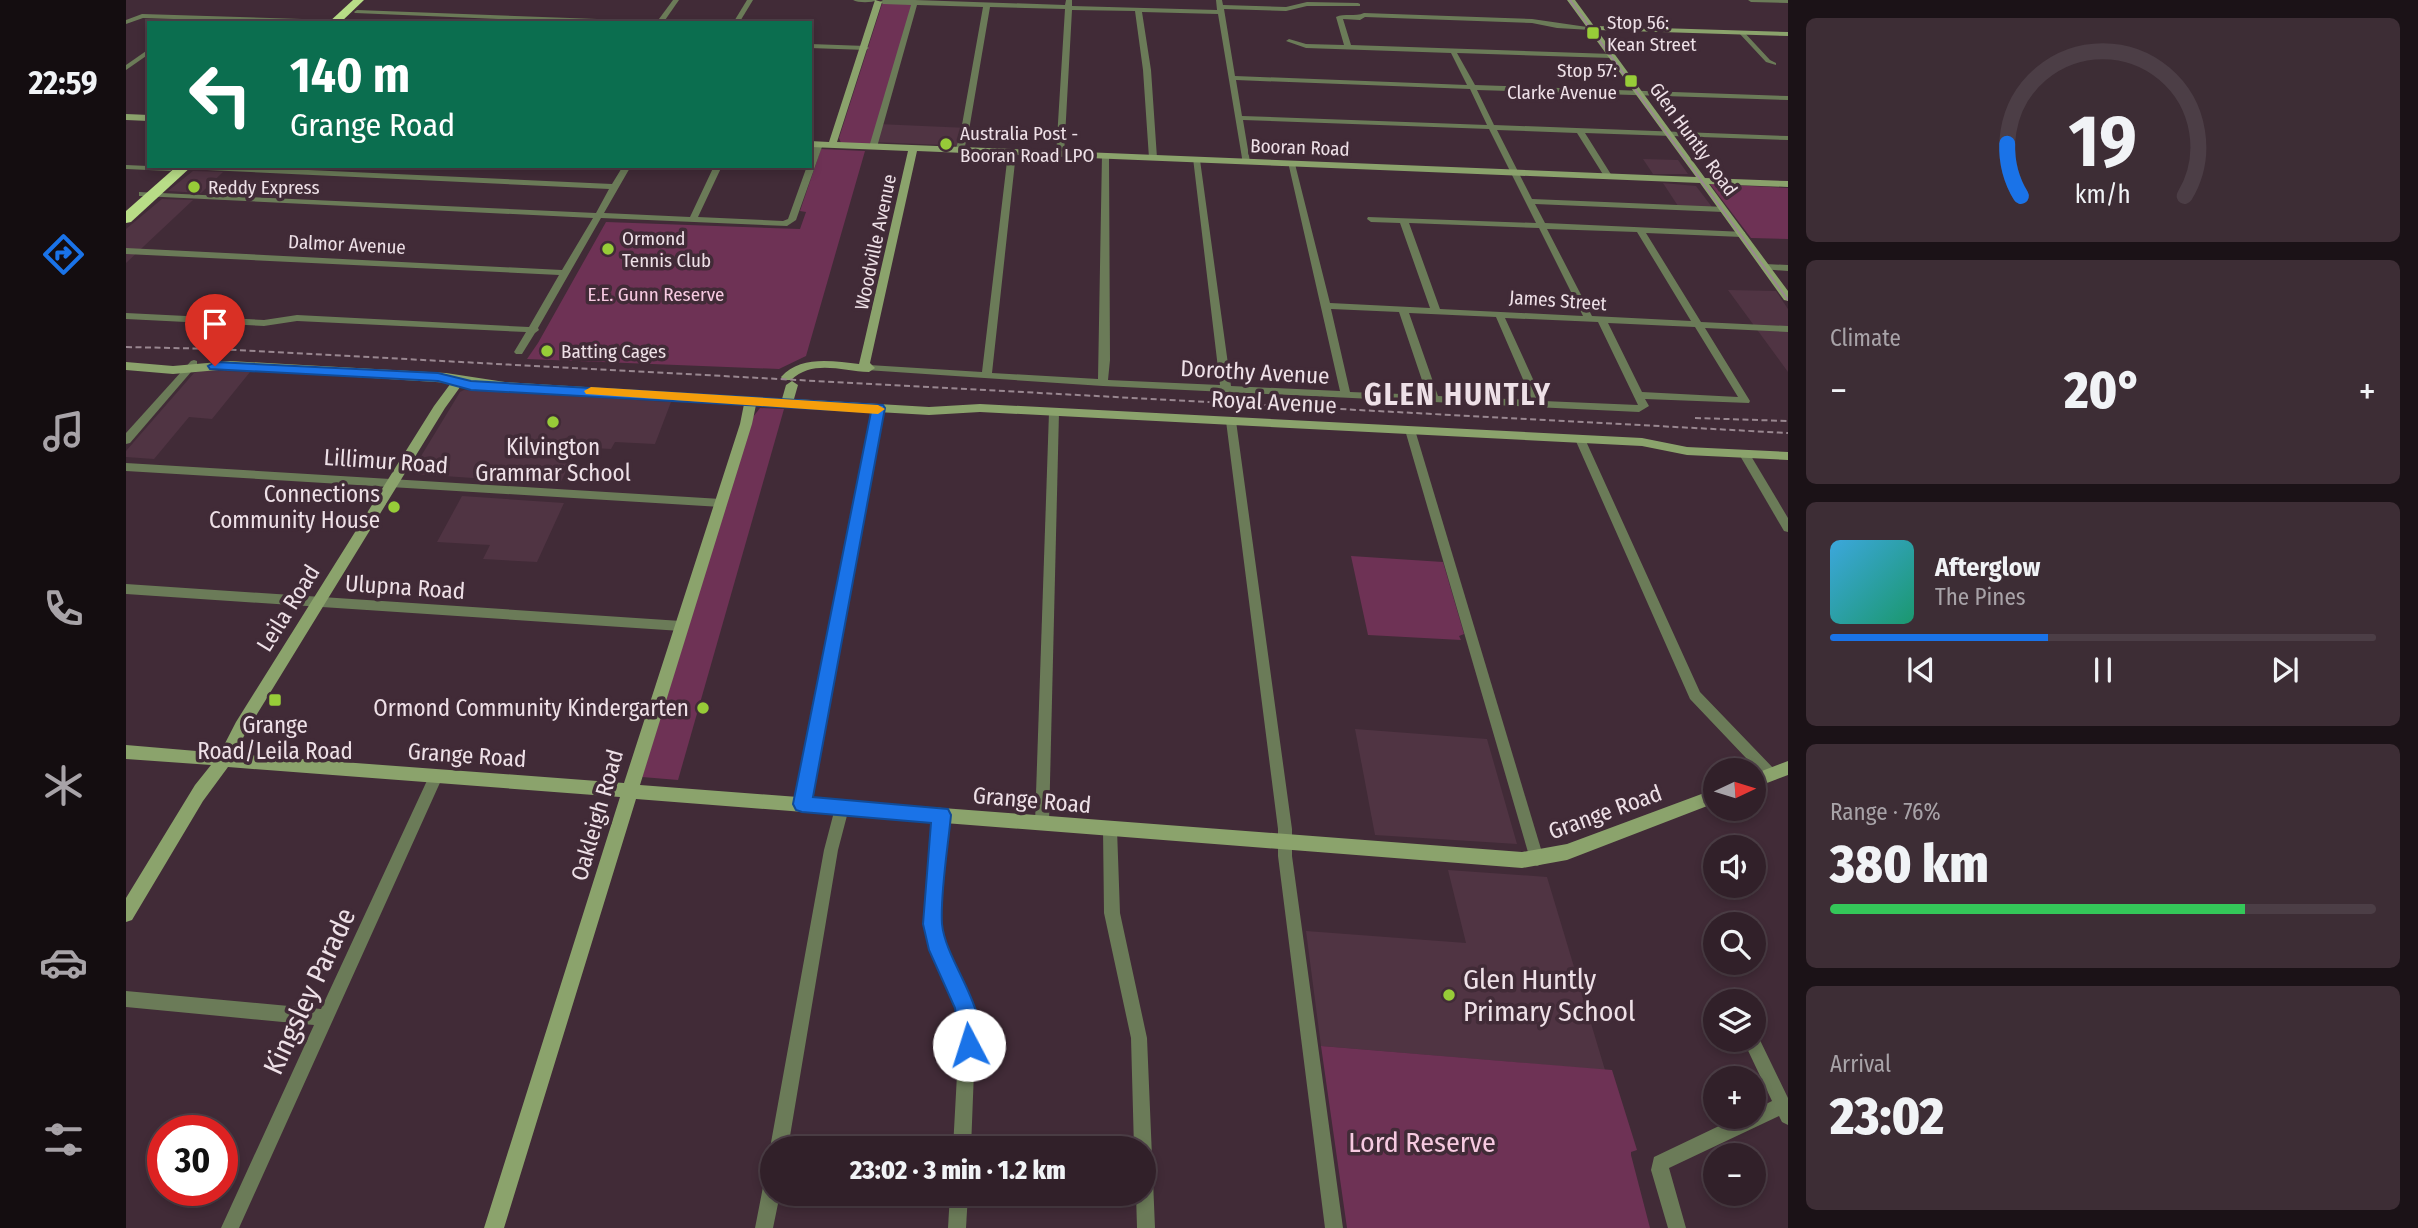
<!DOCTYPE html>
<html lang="en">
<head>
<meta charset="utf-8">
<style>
	:root { --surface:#312029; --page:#3d2d35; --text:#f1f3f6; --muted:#a8a3a8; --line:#4c3e46; --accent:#1a73e8 }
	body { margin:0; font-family:"Fira Sans Condensed",sans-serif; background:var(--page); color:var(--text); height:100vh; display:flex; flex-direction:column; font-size:26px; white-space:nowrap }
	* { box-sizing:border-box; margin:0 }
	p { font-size:23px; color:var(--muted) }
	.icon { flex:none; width:38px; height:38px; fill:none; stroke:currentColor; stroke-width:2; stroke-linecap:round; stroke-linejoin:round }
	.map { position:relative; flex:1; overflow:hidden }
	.side { display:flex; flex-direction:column; gap:18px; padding:18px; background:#1b1217; width:630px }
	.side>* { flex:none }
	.banner { position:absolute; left:21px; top:21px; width:665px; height:147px; border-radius:0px; box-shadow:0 4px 10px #0003,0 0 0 2px var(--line); background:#0b6e4f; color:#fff; overflow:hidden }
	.needle { width:46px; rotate:86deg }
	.buttons { position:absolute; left:1577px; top:758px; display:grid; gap:14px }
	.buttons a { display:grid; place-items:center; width:63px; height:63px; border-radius:50%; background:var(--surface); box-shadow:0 4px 10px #0003,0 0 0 2px var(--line); font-size:35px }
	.speed { position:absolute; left:21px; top:1115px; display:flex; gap:14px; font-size:35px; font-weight:700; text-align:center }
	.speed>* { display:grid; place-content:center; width:91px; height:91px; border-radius:50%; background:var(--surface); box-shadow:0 4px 10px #0003,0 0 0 2px var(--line); line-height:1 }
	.speed .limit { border:10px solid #d22; background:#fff; color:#111 }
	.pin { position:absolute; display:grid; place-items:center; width:60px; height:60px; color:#fff; margin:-72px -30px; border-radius:50% 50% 50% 0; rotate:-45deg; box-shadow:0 0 7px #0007 }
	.pin .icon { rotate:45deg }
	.me { position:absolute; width:77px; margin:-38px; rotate:355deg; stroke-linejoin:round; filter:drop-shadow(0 0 5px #0008) }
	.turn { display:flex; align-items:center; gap:24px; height:147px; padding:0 28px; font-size:32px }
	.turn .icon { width:91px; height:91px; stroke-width:2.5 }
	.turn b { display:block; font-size:49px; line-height:60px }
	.big { font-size:52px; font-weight:800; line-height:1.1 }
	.side .tile { flex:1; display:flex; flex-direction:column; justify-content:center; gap:10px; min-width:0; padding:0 24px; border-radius:10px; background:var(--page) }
	.side .dial { align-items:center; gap:0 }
	.dial svg { height:182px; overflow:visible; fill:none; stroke:var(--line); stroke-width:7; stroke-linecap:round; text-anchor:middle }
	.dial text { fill:var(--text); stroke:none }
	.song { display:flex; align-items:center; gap:21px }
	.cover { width:84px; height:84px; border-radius:10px; background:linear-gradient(135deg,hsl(200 70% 55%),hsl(160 70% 35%)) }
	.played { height:7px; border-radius:4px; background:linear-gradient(90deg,var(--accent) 40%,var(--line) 40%) }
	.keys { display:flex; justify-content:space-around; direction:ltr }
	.heat { display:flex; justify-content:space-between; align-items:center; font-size:38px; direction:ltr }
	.charge { height:10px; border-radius:5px; background:linear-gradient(90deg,#34c759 76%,var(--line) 0) }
	.trip { position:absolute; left:634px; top:1136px; width:396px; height:70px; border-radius:35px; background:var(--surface); box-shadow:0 4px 10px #0003,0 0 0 2px var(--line); font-weight:800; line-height:70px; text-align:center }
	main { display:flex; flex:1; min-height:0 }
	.menu { display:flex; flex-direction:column; width:126px; justify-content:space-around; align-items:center; background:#140d10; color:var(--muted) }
	.menu .icon { width:49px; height:49px }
	.menu .current { color:var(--accent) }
	.menu b { font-size:32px; color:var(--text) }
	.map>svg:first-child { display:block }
</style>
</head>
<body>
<main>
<nav class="menu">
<b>22:59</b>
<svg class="icon current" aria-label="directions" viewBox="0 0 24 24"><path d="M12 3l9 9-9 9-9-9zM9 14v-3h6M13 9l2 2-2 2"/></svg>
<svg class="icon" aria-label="music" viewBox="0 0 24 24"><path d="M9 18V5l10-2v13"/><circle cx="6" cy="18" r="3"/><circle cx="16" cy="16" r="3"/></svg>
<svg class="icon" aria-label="phone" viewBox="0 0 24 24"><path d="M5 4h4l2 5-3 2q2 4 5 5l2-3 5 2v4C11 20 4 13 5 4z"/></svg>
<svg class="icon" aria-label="climate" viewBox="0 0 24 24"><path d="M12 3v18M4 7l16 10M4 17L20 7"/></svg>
<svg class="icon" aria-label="car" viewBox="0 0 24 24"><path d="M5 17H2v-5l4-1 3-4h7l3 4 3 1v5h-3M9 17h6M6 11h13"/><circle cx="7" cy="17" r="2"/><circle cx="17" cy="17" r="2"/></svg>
<svg class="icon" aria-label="filters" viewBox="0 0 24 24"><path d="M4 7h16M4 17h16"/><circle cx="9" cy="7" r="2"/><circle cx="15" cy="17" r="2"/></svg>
</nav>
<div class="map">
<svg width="1662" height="1228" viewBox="0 0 1662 1228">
	<rect width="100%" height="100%" fill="#412b37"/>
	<g fill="#503443">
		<path d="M752,124L842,128L840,146L747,142Z"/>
		<path d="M1517,159L1552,160L1562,174H1527Z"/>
		<path d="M67,171L97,172L75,193L42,191Z"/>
		<path d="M1537,183L1570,186L1589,211L1554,209Z"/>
		<path d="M36,199L67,200L0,263V229Z"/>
		<path d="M1602,290L1650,291L1662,309V372Z"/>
		<path d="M75,370L124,372L86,419L63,417L28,459L0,457V451L68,373Z"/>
		<path d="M338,390L545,402L529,444L489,442L485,449L451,447L434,484L288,474L286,471L334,392Z"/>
		<path d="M336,496L438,503L411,562L357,559L364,545L311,542Z"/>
		<path d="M1229,729L1361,739L1391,844L1249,835Z"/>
		<path d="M1322,870L1421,877L1479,1070L1195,1046L1180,931L1340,943Z"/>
	</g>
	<g fill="#6e3255">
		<path d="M756,4H786L746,144L715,143L713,138Z"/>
		<path d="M695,149L739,151L680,356L653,369L401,359L412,343L480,222L674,229L680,212L674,211Z"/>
		<path d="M1584,184L1662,188V239L1625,238Z"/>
		<path d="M634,408L658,409L552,780L516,777L627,417Z"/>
		<path d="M1225,556L1317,562L1338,634L1333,636L1335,640L1242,635Z"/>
		<path d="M1195,1046L1486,1070L1511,1150L1505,1152V1155L1524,1228H1221Z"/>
	</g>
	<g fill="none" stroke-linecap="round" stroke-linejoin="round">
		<g fill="#6b7b58" fill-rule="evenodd">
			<path d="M547,0H553L537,23H530Z"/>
			<path d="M621,0H627L613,23H607Z"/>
			<path d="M727,0H751C746,3 732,3 727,0Z"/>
			<path d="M789,0L939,5L940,0H946V6L1091,10L1090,0H1096L1097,5L1160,7L1181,2L1232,3L1234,4V6H1181L1160,11L1098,9L1109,76L1341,85L1325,53L1180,48L1160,41L1163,39L1180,44L1218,45L1210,17C1218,13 1229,17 1238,13L1406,19L1468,28L1465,30L1431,28L1406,23L1239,17L1234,20L1217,19L1225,45L1486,54L1489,56L1486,58L1331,53L1349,85L1662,96V100L1351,90L1368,125L1662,136V140L1459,133L1486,176L1482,178L1478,176L1451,133L1371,130L1406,199L1600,207V211L1597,212L1409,204L1419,223L1619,232V236L1616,237L1520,233L1575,322L1662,326V332L1579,328L1624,401L1623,403L1519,399L1523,406L1513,412L977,386L740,370L738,368L743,365L856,372L882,153L886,151L890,153L866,373L972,379L976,154L983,156L984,360L982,380L1094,385L1067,158L1074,160L1105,386L1214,391L1162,162L1169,164L1204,303L1304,308L1274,223L1245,222L1241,219L1242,217L1410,223L1363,129L1117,120L1124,162L1117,164L1092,14L1016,12L1025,70L1031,158L1027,160L1023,158L1017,70L1009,11L946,10L938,155L934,157L930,155L939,9L864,7L842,136L837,151L833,153L829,151L834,136L857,7L791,5L751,147L744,149L743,147L785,5L757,4L754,2L757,0ZM1110,80L1344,89L1361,125L1116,116ZM1283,223L1413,228L1457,316L1314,309ZM1421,229L1511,232L1565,321L1466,316ZM1205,309L1273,312L1301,395L1224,392ZM1283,313L1370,317L1406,400L1312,396ZM1379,318L1472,322L1512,405L1417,401ZM1482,323L1569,327L1612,397L1516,392Z"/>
			<path d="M1622,0H1662V3L1625,2Z"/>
			<path d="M231,10L526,21L529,23H467L229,13L228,12Z"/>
			<path d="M16,14L208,20L211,22L169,23L17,18L0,24V20Z"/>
			<path d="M1613,31H1617L1644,60L1650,63V65L1640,62L1613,33Z"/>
			<path d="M684,44L740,46L743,48L740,50L684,48Z"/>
			<path d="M23,49V54L0,70V65Z"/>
			<path d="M690,142L697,144L670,220L661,226L475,218L412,328L413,330L409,333L396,354H390L388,352L400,332L171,321L138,326L0,319V313L138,320L171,315L403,327L433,275L0,254V248L436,270L467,218L16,196H13V192L470,213L483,189L59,169L56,166H94L486,184L497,166H505L478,213L564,217L588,166H596L572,217L657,221L662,219L681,166H684V158Z"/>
			<path d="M0,165L44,167L48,169L44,171L0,169Z"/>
			<path d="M1639,264L1662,265V271L1636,269L1635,267Z"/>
			<path d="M68,360L71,361V365L4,443L0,444V433L65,361Z"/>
			<path d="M753,405L758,408L683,804L681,808L676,810L671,808L669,804L748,408Z"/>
			<path d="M928,409L933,412L923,823L921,828L916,829L911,828L909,823L923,412Z"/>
			<path d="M1105,418L1110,421L1166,829V856L1217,1228H1199L1152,856V829L1100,421Z"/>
			<path d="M1284,427L1289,430L1418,859L1416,864L1411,866L1406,864L1404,859L1279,430Z"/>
			<path d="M1454,435L1459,439L1574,692L1650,771L1652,775L1650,779L1645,781L1640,779L1564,699L1449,439Z"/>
			<path d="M1618,450L1622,451L1662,518V532L1658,531L1613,454Z"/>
			<path d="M0,463L595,499L601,503L595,507L0,471Z"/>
			<path d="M0,584L555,621L559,623L561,626L559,629L555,631L0,594Z"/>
			<path d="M310,770L315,772L317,776L113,1228H95L188,1025L0,1007V991L195,1009L305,772Z"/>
			<path d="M716,802L721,804L723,808L712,850L662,1148H646V1151L644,1148L698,850L709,808L711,804Z"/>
			<path d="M815,809L820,810L822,815L814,914L820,949L841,988L850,1020L845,1148H827L834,1020L828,996L805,950L798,914L808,815L810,810Z"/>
			<path d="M984,822L989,824L991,829L994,913L1021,1038L1029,1228H1011L1010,1194H1017V1148H1008L1005,1038L978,913L977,829L979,824Z"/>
			<path d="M1628,1033L1631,1034L1662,1098V1125L1656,1122L1653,1116L1543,1168L1560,1228H1542L1525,1170L1528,1157L1614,1116H1628V1110L1646,1101L1617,1040H1628Z"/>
			<path d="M646,1178V1194H654L647,1228H629L637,1187L640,1181Z"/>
			<path d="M824,1194H842L840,1228H822Z"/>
		</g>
		<g fill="#8ba36c" fill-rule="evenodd">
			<path d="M749,0L756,2L711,142L1570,177L1441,0H1449L1468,26L1662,32V36L1471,30L1579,178L1662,181V187L1583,184L1662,291V301L1658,300L1574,183L791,151L744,363L749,368L743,372C716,371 687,359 665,380H657L655,377C674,355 707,361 733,364L738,343L782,151L684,147V141L703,142Z"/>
			<path d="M0,114L23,115V121L0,120Z"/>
			<path d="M104,361L320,373L379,382L656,399L660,385L666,381L672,385L668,399L803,407L854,404L1516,438L1561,447L1662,452V460L1561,455L1516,446L854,412L803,415L630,405L626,424L514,785L1396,852L1441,844L1589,789V803L1441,860L1396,868L510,799L378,1228H358L494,797L102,767L77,801L6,920L0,922V898L69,785L85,765L0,759V745L94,753L110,722L308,406L325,383L104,369L47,374L0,370V362L47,366ZM337,383L379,390L618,404L614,424L498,783L109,754L120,732L319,408Z"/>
			<path d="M1662,761V775L1628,788V774Z"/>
		</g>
		<g fill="#b8dd87" fill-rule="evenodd">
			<path d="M227,0H238L214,23H202Z"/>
			<path d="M51,166H66L5,222L0,223V211Z"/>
		</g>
		<path stroke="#998790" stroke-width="2" d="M1444,0L1662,300"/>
		<g stroke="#998790" stroke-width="2" stroke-dasharray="6 3.5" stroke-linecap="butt">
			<path d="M0,347L92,349L1662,433"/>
			<path d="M1569,418L1662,421"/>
		</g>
	</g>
	<path fill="#1a73e8" stroke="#114b97" stroke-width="2" d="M89,362L312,373L345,381L757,405L759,408L687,797L822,809L825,815C822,847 814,894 816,924C820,964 867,1012 850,1052L843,1055L835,1052L829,1008L803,950L797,924L805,823L676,812L670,810L667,804L745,412L345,390L312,381L84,369L82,366Z"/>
	<path fill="#f59e0b" d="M465,387L752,405L759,409L752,414L460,394L458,391Z"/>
	<g fill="#97cc38" stroke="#412b37" stroke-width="2.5">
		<rect x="1460" y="26" width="14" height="14" rx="3.5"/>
		<rect x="1498" y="74" width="14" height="14" rx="3.5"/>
		<circle cx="820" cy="144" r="7"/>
		<circle cx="68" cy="187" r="7"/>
		<circle cx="482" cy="249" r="7"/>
		<circle cx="421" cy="351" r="7"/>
		<circle cx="427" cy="422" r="7"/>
		<circle cx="268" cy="507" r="7"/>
		<rect x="142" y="693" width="14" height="14" rx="3.5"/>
		<circle cx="577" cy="708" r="7"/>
		<circle cx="1323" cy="995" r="7"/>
	</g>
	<g text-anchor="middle" stroke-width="7" stroke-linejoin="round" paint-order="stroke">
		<g font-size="19" fill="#eee0e7" stroke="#412b37" text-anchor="start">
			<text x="1481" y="29">Stop 56:<tspan x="1481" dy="22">Kean Street</tspan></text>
			<text x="1491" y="77" text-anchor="end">Stop 57:<tspan x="1491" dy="22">Clarke Avenue</tspan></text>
			<text x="834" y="140">Australia Post -<tspan x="834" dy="22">Booran Road LPO</tspan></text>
			<text x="82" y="194">Reddy Express</text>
			<text x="496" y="245">Ormond<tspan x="496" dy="22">Tennis Club</tspan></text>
			<text x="435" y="358">Batting Cages</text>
		</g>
		<g font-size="19" fill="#eee0e7" stroke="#412b37">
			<text transform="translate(1568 139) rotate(54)" y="7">Glen Huntly Road</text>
			<text transform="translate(1174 147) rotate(2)" y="7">Booran Road</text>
			<text transform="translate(749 242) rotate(-78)" y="7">Woodville Avenue</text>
			<text transform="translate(221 244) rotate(3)" y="7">Dalmor Avenue</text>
			<text transform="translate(1432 300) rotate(4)" y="7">James Street</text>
		</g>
		<g font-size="19" fill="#f7cae1" stroke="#412b37">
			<text x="530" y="301">E.E. Gunn Reserve</text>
		</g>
		<g font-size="23" fill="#eee0e7" stroke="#412b37">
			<text transform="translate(1129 372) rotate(3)" y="8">Dorothy Avenue</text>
			<text transform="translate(1148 402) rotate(3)" y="8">Royal Avenue</text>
			<text transform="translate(260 461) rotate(4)" y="8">Lillimur Road</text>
			<text transform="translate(279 587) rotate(4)" y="8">Ulupna Road</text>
			<text transform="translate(162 608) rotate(-58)" y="8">Leila Road</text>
			<text transform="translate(341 755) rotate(4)" y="8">Grange Road</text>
			<text transform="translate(906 800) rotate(5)" y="8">Grange Road</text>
			<text transform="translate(1479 812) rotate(-20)" y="8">Grange Road</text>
			<text transform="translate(471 815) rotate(-74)" y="8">Oakleigh Road</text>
		</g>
		<g font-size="23" fill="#eee0e7" stroke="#412b37">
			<text x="427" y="455">Kilvington<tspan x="427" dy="26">Grammar School</tspan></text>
			<text x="254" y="502" text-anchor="end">Connections<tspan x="254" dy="26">Community House</tspan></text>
			<text x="563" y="716" text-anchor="end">Ormond Community Kindergarten</text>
			<text x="149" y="733">Grange<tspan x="149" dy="26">Road/Leila Road</tspan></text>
		</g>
		<g font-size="28" fill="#eee0e7" stroke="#412b37" text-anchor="start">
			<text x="1337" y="989">Glen Huntly<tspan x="1337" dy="32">Primary School</tspan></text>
		</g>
		<g font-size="28" fill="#eee0e7" stroke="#412b37">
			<text transform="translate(183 991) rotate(-65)" y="10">Kingsley Parade</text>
		</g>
		<g font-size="28" fill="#f7cae1" stroke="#412b37">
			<text x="1296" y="1152">Lord Reserve</text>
		</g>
		<g font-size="30" font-weight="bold" letter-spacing="2" fill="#eee0e7" stroke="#412b37">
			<text x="1332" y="405">GLEN HUNTLY</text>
		</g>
	</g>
</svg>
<div class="buttons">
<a><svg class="needle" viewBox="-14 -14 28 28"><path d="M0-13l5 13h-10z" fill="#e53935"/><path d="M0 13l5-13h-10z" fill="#a8a3a8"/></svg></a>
<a><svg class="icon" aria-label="sound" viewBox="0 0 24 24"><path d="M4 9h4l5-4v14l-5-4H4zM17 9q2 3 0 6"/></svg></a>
<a><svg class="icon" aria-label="search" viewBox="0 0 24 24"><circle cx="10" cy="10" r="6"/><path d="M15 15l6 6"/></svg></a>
<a><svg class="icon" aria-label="layers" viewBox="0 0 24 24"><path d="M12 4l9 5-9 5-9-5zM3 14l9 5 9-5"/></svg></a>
<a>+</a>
<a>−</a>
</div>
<div class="speed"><div class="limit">30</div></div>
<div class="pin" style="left:89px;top:366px;background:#d93025"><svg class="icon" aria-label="arrive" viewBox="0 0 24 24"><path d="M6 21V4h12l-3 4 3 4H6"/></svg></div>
<svg class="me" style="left:843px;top:1045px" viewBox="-20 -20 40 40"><circle r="19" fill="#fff"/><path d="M0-13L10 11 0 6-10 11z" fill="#1a73e8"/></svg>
<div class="trip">23:02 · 3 min · 1.2 km</div>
<div class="banner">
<div class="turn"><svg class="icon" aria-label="left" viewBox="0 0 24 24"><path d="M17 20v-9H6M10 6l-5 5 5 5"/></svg><div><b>140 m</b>Grange Road</div></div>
</div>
</div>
<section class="side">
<div class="tile dial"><svg viewBox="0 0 100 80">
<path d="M14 69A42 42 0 1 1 86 69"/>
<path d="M14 69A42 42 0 0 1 8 46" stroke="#1a73e8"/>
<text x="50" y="56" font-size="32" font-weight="700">19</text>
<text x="50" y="72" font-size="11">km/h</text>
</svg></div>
<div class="tile"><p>Climate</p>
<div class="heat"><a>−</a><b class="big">20°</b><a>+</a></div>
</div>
<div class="tile">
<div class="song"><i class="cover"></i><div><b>Afterglow</b><p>The Pines</p></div></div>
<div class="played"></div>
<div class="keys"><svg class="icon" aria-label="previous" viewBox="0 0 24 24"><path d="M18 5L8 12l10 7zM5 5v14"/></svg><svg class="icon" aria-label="pause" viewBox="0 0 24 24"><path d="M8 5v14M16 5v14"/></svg><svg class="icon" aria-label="next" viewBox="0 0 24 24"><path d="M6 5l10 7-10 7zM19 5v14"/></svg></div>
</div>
<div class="tile"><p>Range · 76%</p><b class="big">380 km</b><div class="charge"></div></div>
<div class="tile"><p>Arrival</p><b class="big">23:02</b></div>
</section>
</main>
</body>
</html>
